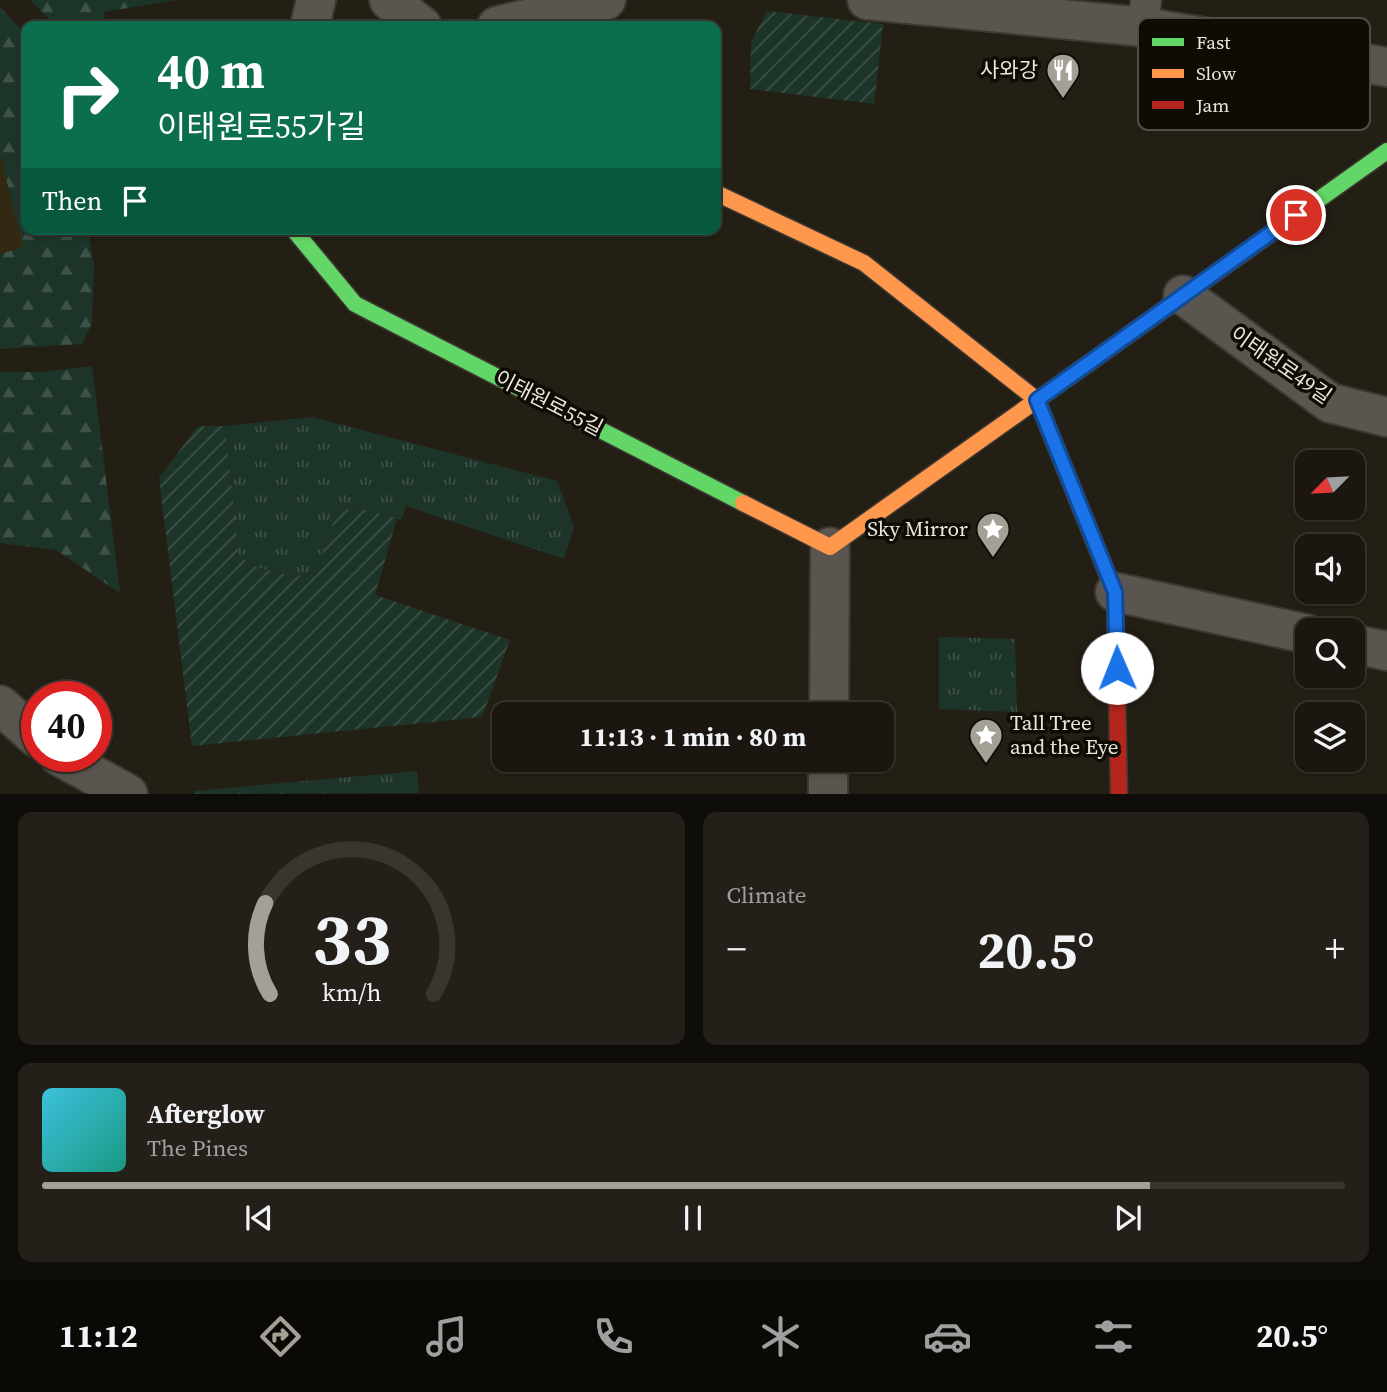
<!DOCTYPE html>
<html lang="en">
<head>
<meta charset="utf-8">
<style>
	:root { --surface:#1b1710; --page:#242019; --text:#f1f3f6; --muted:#a09f9f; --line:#393630; --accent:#a5a095 }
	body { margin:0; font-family:"Source Serif 4","Noto Sans KR",serif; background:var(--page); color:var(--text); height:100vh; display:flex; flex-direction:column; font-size:26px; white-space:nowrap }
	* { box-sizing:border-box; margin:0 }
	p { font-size:23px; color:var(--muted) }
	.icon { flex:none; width:38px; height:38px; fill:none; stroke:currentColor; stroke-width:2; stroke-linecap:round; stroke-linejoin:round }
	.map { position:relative; height:794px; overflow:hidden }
	.side { display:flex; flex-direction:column; gap:18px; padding:18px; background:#0f0d09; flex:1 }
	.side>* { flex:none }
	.banner { position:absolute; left:21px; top:21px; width:700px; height:214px; border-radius:14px; box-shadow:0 2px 5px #0004,0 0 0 2px var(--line); background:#0b6e4f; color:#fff; overflow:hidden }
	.needle { width:46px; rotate:246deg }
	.tools { position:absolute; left:1295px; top:450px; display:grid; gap:14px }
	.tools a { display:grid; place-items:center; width:70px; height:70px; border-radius:14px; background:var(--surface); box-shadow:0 2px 5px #0004,0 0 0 2px var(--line); font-size:35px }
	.speed { position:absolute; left:21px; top:681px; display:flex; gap:14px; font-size:35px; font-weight:700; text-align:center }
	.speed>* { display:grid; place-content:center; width:91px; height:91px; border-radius:50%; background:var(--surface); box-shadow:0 2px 5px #0004,0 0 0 2px var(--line); line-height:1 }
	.speed .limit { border:10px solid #d22; background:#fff; color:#111 }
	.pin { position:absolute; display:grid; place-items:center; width:60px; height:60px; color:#fff; margin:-30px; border:4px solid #fff; border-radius:50%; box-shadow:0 2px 7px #0007 }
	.me { position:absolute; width:77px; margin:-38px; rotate:359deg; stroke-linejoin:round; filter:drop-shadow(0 0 5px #0008) }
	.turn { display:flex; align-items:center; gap:24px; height:147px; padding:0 21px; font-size:32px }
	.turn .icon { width:91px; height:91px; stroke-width:2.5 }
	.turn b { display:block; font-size:49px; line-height:60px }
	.then { display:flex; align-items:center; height:66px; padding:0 21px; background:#0003; gap:14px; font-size:26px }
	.big { font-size:52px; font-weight:700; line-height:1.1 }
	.side .tile { flex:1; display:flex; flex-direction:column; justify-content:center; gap:10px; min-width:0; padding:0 24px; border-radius:14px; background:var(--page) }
	.side .dial { align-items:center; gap:0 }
	.dial svg { height:182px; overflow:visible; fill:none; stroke:var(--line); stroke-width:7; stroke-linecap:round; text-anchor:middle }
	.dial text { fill:var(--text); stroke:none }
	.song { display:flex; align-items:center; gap:21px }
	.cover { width:84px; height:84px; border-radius:10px; background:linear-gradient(135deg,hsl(190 70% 55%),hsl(170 70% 35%)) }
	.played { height:7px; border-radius:4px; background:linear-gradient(90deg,var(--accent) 85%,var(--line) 85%) }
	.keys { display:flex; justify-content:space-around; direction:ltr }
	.heat { display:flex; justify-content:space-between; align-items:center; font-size:38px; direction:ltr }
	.side .tiles { flex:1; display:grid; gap:18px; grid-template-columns:1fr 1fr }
	.tile:last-child { grid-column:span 2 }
	.trip { position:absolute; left:492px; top:702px; width:402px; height:70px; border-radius:14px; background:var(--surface); box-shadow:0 2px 5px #0004,0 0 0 2px var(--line); font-weight:700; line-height:70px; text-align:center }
	.tab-bar { display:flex; height:112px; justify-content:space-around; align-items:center; background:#0b0906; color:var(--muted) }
	.tab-bar .icon { width:49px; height:49px }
	.tab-bar .current { color:var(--accent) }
	.tab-bar b { font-size:32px; color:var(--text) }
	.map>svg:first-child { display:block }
</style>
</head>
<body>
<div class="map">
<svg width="1387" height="794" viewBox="0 0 1387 794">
	<defs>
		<pattern id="grass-tufts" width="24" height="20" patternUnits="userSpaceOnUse" patternTransform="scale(1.75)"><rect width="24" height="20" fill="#1d3528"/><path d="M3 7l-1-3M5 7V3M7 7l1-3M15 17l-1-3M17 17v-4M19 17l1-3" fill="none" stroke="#3e5247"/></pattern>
		<pattern id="forest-firs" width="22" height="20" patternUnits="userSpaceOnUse" patternTransform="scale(1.75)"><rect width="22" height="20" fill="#1d3528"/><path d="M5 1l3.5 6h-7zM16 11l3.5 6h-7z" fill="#3e5247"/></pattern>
		<pattern id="garden-furrows" width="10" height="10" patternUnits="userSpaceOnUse" patternTransform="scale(1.75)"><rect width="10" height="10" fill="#1d3528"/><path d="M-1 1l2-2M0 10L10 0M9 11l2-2" fill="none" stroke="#3e5247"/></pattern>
	</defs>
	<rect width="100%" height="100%" fill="#241f15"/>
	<path fill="#332811" d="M0,58L26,229H41L0,293Z"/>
	<g fill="url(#grass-tufts)">
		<path d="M312,417L557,481L574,527L564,559L406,506L401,520L366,510L338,509L316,571L295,577L252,566L239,555L225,426Z"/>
		<path d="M939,637L1015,639L1017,712L939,709Z"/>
		<path d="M417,771L419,793L195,794L194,791Z"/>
	</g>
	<g fill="url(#forest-firs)">
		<path d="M30,0H176L104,12L106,26H56Z"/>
		<path d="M0,7L26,35V229H88L94,266L92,323L82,344L0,349V254L23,247L0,154Z"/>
		<path d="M92,366L120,593L56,550L0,543V372H42Z"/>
	</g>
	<g fill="url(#garden-furrows)">
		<path d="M767,11L883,24L874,104L750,89L751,42Z"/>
		<path d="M198,426H225L239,555L252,566L295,577L316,571L338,509L366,510L397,518L375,595L510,640L482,717L192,746L159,478Z"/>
	</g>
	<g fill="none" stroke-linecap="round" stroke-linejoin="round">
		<defs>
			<path id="lane" d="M1143,27L1146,0"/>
			<g id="street">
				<path d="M389,0L422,26"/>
				<path d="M867,0L1143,27L1387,67"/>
				<path d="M310,26L316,0"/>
				<path d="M497,26L606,0"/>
				<path d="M1183,295L1330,403L1387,417"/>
				<path d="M1115,592L1307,634"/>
				<path d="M1353,644L1387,651"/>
				<path d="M0,705L37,738"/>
				<path d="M829,714L830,547"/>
				<path d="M59,756L128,794"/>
				<path d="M828,794V760"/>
			</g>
			<g id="fast">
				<path d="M293,229L355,304L743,503"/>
				<path d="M1089,363L1387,151"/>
			</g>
			<g id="slow">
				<path d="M716,193L864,263L1037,400L1112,586"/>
				<path d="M743,503L830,547L1089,363"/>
			</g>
			<path id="jam" d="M1112,586L1115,592L1119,794"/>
		</defs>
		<use href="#lane" stroke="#3d3932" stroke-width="33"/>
		<use href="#street" stroke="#3d3932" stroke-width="42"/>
		<use href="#fast" stroke="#3d3932" stroke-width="19"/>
		<use href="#slow" stroke="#3d3932" stroke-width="19"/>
		<use href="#jam" stroke="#3d3932" stroke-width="19"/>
		<use href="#lane" stroke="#5a564f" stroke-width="30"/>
		<use href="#street" stroke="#5a564f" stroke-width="38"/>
		<use href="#fast" stroke="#63d668" stroke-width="16"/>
		<use href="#slow" stroke="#ff974d" stroke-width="16"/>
		<use href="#jam" stroke="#b3261e" stroke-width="16"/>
	</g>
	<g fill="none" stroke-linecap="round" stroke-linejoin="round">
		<defs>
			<path id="route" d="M1117,668L1115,592L1037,400L1296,215"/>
		</defs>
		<use href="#route" stroke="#114b97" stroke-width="18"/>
		<use href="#route" stroke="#1a73e8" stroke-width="12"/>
	</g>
	<defs>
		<symbol id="restaurant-pin" viewBox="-11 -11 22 30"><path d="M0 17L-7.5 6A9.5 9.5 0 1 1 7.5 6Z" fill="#a5a095" stroke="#0f0b05"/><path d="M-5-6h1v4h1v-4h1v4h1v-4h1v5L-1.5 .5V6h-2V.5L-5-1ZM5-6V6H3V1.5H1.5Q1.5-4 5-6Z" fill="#fff"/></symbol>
		<symbol id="sight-pin" viewBox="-11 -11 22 30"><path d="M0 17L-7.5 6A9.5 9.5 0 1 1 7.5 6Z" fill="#a5a095" stroke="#0f0b05"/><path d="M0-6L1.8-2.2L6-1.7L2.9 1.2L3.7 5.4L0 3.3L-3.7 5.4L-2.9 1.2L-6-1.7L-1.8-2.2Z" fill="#fff"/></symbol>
	</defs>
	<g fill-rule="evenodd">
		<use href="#restaurant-pin" x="1044" y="51" width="38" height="52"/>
		<use href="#sight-pin" x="974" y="510" width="38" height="52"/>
		<use href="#sight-pin" x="967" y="716" width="38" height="52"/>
	</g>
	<g text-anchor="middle" stroke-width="7" stroke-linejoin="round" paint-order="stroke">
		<g font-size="21" fill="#ebe6da" stroke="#0f0b05" text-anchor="end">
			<text x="1038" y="77">사와강</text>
			<text x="968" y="536">Sky Mirror</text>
			<text x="1010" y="730" text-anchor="start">Tall Tree<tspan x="1010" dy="24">and the Eye</tspan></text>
		</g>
		<g font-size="21" fill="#ebe6da" stroke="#0f0b05">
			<text transform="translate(1281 365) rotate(35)" y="7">이태원로49길</text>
			<text transform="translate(549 403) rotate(27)" y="7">이태원로55길</text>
		</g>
	</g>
	<rect x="1138" y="18" width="232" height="112" rx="10" fill="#0f0b05" stroke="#514d45" stroke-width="2"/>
	<rect x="1152" y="38" width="32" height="8" fill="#63d668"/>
	<rect x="1152" y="69" width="32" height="9" fill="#ff974d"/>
	<rect x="1152" y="101" width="32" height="8" fill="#b3261e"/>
	<g font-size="19" fill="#ebe6da">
		<text x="1196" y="49">Fast</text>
		<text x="1196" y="80">Slow</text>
		<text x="1196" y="112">Jam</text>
	</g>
</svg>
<div class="tools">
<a><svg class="needle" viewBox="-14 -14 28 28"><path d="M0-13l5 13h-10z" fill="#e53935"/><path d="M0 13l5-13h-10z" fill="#a09f9f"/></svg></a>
<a><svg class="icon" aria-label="sound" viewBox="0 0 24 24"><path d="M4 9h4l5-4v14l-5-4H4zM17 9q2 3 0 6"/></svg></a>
<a><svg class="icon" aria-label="search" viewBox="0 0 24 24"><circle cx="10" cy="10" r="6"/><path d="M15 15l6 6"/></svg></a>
<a><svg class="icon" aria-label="layers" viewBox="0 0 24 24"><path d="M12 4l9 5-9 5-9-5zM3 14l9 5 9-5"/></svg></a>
</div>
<div class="speed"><div class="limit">40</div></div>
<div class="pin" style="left:1296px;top:215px;background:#d93025"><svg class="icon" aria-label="arrive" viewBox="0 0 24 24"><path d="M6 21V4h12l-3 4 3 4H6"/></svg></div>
<svg class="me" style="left:1117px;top:668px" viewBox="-20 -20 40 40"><circle r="19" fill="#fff"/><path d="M0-13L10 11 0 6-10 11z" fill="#1a73e8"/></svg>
<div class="trip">11:13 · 1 min · 80 m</div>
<div class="banner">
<div class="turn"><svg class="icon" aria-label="right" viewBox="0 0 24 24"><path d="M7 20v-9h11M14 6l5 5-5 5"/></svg><div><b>40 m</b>이태원로55가길</div></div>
<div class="then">Then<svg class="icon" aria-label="arrive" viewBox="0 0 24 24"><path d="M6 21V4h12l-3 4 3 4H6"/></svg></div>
</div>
</div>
<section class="side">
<div class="tiles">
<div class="tile dial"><svg viewBox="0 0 100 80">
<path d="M14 69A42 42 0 1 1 86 69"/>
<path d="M14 69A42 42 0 0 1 12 29" stroke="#a5a095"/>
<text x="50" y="56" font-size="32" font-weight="700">33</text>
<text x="50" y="72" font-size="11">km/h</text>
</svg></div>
<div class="tile"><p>Climate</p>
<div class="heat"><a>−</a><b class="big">20.5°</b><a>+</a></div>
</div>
<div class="tile">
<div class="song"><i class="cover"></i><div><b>Afterglow</b><p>The Pines</p></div></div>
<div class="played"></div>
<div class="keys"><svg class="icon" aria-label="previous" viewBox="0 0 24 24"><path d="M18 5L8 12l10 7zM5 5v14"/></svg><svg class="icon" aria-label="pause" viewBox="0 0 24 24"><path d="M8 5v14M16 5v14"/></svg><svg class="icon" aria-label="next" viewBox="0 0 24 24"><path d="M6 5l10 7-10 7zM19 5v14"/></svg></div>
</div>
</div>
</section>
<nav class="tab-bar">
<b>11:12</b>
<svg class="icon current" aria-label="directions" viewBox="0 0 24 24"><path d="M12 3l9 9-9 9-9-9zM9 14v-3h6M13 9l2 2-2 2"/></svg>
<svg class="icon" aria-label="music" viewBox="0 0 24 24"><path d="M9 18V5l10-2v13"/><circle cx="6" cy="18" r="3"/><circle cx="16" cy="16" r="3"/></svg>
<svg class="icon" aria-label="phone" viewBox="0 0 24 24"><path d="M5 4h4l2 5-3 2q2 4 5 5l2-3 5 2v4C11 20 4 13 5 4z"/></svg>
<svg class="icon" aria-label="climate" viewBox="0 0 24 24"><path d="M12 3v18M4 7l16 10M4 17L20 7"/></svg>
<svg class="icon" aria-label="car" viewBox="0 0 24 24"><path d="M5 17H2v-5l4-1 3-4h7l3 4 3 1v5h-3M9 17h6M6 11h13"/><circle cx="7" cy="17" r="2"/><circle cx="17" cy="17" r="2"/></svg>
<svg class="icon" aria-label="filters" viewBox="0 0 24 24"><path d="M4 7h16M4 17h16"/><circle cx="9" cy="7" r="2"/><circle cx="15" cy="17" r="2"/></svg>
<b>20.5°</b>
</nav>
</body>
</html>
